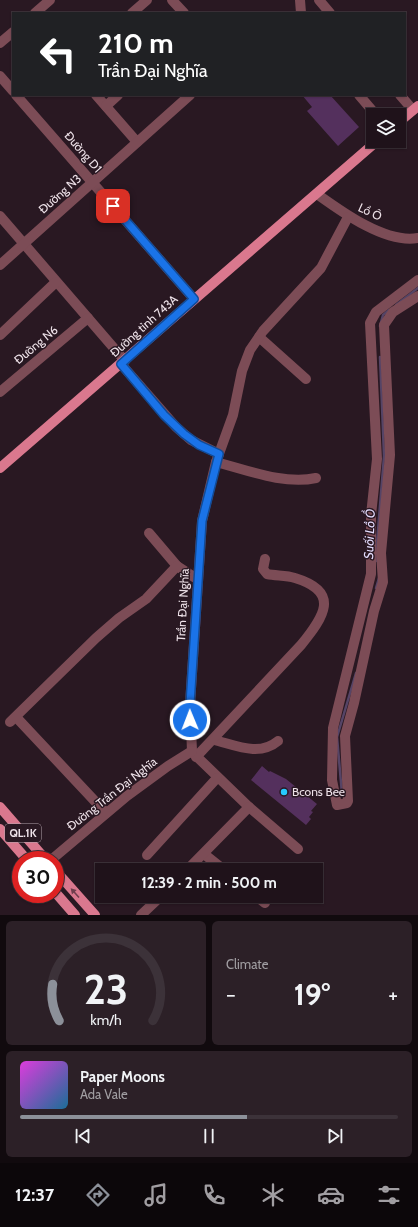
<!DOCTYPE html>
<html lang="en">
<head>
<meta charset="utf-8">
<style>
	:root { --surface:#1f121a; --page:#2c2027; --text:#f1f3f6; --muted:#a19ea2; --line:#3c3239; --accent:#8c9099 }
	body { margin:0; font-family:Cabin,sans-serif; background:var(--page); color:var(--text); height:100vh; display:flex; flex-direction:column; font-size:15px; white-space:nowrap }
	* { box-sizing:border-box; margin:0 }
	p { font-size:13px; color:var(--muted) }
	.icon { flex:none; width:22px; height:22px; fill:none; stroke:currentColor; stroke-width:2; stroke-linecap:round; stroke-linejoin:round }
	.map { position:relative; height:915px; overflow:hidden }
	.details { display:flex; flex-direction:column; gap:6px; padding:6px; background:#110a0e; flex:1 }
	.details>* { flex:none }
	.guide { position:absolute; left:12px; top:12px; width:394px; height:84px; border-radius:0px; box-shadow:0 1px 3px #0004,0 0 0 1px var(--line); background:#202124; color:#fff; overflow:hidden }
	.fabs { position:absolute; left:366px; top:108px; display:grid; gap:8px }
	.fabs a { display:grid; place-items:center; width:40px; height:40px; border-radius:0px; background:var(--surface); box-shadow:0 1px 3px #0004,0 0 0 1px var(--line); font-size:20px }
	.speed { position:absolute; left:12px; top:851px; display:flex; gap:8px; font-size:20px; font-weight:700; text-align:center }
	.speed>* { display:grid; place-content:center; width:52px; height:52px; border-radius:50%; background:var(--surface); box-shadow:0 1px 3px #0004,0 0 0 1px var(--line); line-height:1 }
	.speed .limit { border:6px solid #d22; background:#fff; color:#111 }
	.pin { position:absolute; display:grid; place-items:center; width:34px; height:34px; color:#fff; margin:-17px; border-radius:8px; box-shadow:0 2px 6px #0006 }
	.me { position:absolute; width:44px; margin:-22px; rotate:359deg; stroke-linejoin:round; filter:drop-shadow(0 0 3px #0008) }
	.turn { display:flex; align-items:center; gap:14px; height:84px; padding:0 20px; font-size:18px }
	.turn .icon { width:52px; height:52px; stroke-width:2.5 }
	.turn b { display:block; font-size:28px; line-height:34px }
	.big { font-size:30px; font-weight:700; line-height:1.1 }
	.details .widget { flex:1; display:flex; flex-direction:column; justify-content:center; gap:6px; min-width:0; padding:0 14px; border-radius:6px; background:var(--page) }
	.details .dial { align-items:center; gap:0 }
	.dial svg { height:104px; overflow:visible; fill:none; stroke:var(--line); stroke-width:7; stroke-linecap:round; text-anchor:middle }
	.dial text { fill:var(--text); stroke:none }
	.song { display:flex; align-items:center; gap:12px }
	.cover { width:48px; height:48px; border-radius:6px; background:linear-gradient(135deg,hsl(300 70% 55%),hsl(200 70% 35%)) }
	.played { height:4px; border-radius:2px; background:linear-gradient(90deg,var(--accent) 60%,var(--line) 60%) }
	.keys { display:flex; justify-content:space-around; direction:ltr }
	.heat { display:flex; justify-content:space-between; align-items:center; font-size:22px; direction:ltr }
	.details .tiles { flex:1; display:grid; gap:6px; grid-template-columns:1fr 1fr }
	.widget:last-child { grid-column:span 2 }
	.trip { position:absolute; left:95px; top:863px; width:228px; height:40px; border-radius:0px; background:var(--surface); box-shadow:0 1px 3px #0004,0 0 0 1px var(--line); font-weight:700; line-height:40px; text-align:center }
	.menu { display:flex; height:64px; justify-content:space-around; align-items:center; background:#0c070a; color:var(--muted) }
	.menu .icon { width:28px; height:28px }
	.menu .active { color:var(--accent) }
	.menu b { font-size:18px; color:var(--text) }
	.map>svg:first-child { display:block }
</style>
</head>
<body>
<div class="map">
<svg width="418" height="915" viewBox="0 0 418 915">
	<rect width="100%" height="100%" fill="#291822"/>
	<g fill="none" stroke-linecap="round" stroke-linejoin="round">
		<g stroke="#546" stroke-width="2.5">
			<path d="M396,305L418,288"/>
			<path d="M380,326L383,315L389,310"/>
			<path d="M377,561L376,555L384,456L380,357"/>
			<path d="M376,588L379,578"/>
			<path d="M342,794L337,737L356,673"/>
		</g>
	</g>
	<g fill="#54305d">
		<path d="M302,95H330L359,127L338,146L307,111L312,107Z"/>
		<path d="M262,766L269,772L270,771L286,779L317,804L311,811L313,812L309,817L311,819L306,825L251,780Z"/>
	</g>
	<g fill="none" stroke-linecap="round" stroke-linejoin="round">
		<g stroke="#7c4c56" stroke-width="10">
			<path d="M172,0L184,13"/>
			<path d="M300,0L301,13"/>
			<path d="M319,0L330,13"/>
			<path d="M35,13L50,0"/>
			<path d="M132,13L147,0"/>
			<path d="M0,43L13,32"/>
			<path d="M0,76L13,91"/>
			<path d="M16,95L194,299"/>
			<path d="M96,95L137,142"/>
			<path d="M359,95L376,115"/>
			<path d="M400,95L413,110"/>
			<path d="M106,106L118,95"/>
			<path d="M317,194C342,212 386,244 418,238"/>
			<path d="M0,216L125,361"/>
			<path d="M0,265L190,95"/>
			<path d="M418,280L376,312L370,323L377,459L371,515V574L333,728L332,780L337,805L347,803L348,801L345,736L354,703L374,611L383,582L381,553L390,455L384,325L393,312L418,296"/>
			<path d="M0,335L56,282"/>
			<path d="M259,337L306,379"/>
			<path d="M121,364L176,427L191,440L219,454"/>
			<path d="M0,392L88,318"/>
			<path d="M216,462C247,470 284,485 316,478"/>
			<path d="M149,533L177,566"/>
			<path d="M16,717L106,813"/>
			<path d="M10,722L96,638L119,618L146,599L177,566L197,579"/>
			<path d="M214,740C235,745 259,757 278,741"/>
			<path d="M192,751L190,704L202,521L216,462L233,415L242,371L250,350L263,331L321,268L348,217"/>
			<path d="M193,753L249,807L298,849"/>
			<path d="M196,757L301,645C324,617 341,592 295,578C286,575 276,576 267,574L263,569L265,559"/>
			<path d="M204,854L224,870"/>
			<path d="M147,855L217,778"/>
			<path d="M51,860L127,796L168,766L192,751"/>
			<path d="M187,870L249,807"/>
			<path d="M256,896L265,903"/>
			<path d="M141,915L161,896"/>
		</g>
		<g stroke="#da788e" stroke-width="10">
			<path d="M399,122L418,106"/>
			<path d="M0,468L377,141"/>
			<path d="M0,807L46,860"/>
			<path d="M0,829L27,860"/>
			<path d="M55,870L95,915"/>
			<path d="M55,892L75,915"/>
		</g>
	</g>
	<defs><path id="oneway-solid" d="M-6-.8H1V-3.2L6.5 0L1 3.2V.8H-6Z"/></defs>
	<use fill="#703e4d" href="#oneway-solid" transform="translate(75 893) rotate(-132)"/>
	<g fill="none" stroke-linecap="round" stroke-linejoin="round">
		<defs>
			<path id="route" d="M113,206L194,299L121,364L164,415L184,434L199,445L219,454L202,521L190,704V720"/>
		</defs>
		<use href="#route" stroke="#114b97" stroke-width="10"/>
		<use href="#route" stroke="#1a73e8" stroke-width="7"/>
	</g>
	<circle fill="#26c9fe" stroke="#291822" stroke-width="1.5" cx="284" cy="792" r="4"/>
	<g text-anchor="middle" stroke-width="3" stroke-linejoin="round" paint-order="stroke">
		<rect fill="#291822" stroke="#b3a5ad" stroke-width="1" x="5" y="824" width="36" height="18" rx="3"/>
		<g font-size="11" font-weight="bold" fill="#eee2e9">
			<text x="23" y="837">QL.1K</text>
		</g>
		<g font-size="12" fill="#eee2e9" stroke="#291822">
			<text transform="translate(83 152) rotate(49)" y="4">Đường D1</text>
			<text transform="translate(60 194) rotate(-42)" y="4">Đường N3</text>
			<text transform="translate(370 212) rotate(25)" y="4">Lồ Ô</text>
			<text transform="translate(144 326) rotate(-42)" y="4">Đường tỉnh 743A</text>
			<text transform="translate(36 345) rotate(-40)" y="4">Đường N6</text>
			<text transform="translate(183 605) rotate(-87)" y="4">Trần Đại Nghĩa</text>
			<text transform="translate(112 794) rotate(-38)" y="4">Đường Trần Đại Nghĩa</text>
		</g>
		<g font-size="12" fill="#eee2e9" stroke="#291822" text-anchor="start">
			<text x="292" y="796">Bcons Bee</text>
		</g>
		<g font-size="13" font-style="italic" fill="#e4dcfe" stroke="#291822">
			<text transform="translate(369 534) rotate(-88)" y="5">Suối Lồ Ồ</text>
		</g>
	</g>
</svg>
<div class="fabs">
<a><svg class="icon" aria-label="layers" viewBox="0 0 24 24"><path d="M12 4l9 5-9 5-9-5zM3 14l9 5 9-5"/></svg></a>
</div>
<div class="speed"><div class="limit">30</div></div>
<div class="pin" style="left:113px;top:206px;background:#d93025"><svg class="icon" aria-label="arrive" viewBox="0 0 24 24"><path d="M6 21V4h12l-3 4 3 4H6"/></svg></div>
<svg class="me" style="left:190px;top:720px" viewBox="-20 -20 40 40"><circle r="17" fill="#1a73e8" stroke="#fff" stroke-width="3"/><path d="M0-11L8 9 0 5-8 9z" fill="#fff"/></svg>
<div class="trip">12:39 · 2 min · 500 m</div>
<div class="guide">
<div class="turn"><svg class="icon" aria-label="left" viewBox="0 0 24 24"><path d="M17 20v-9H6M10 6l-5 5 5 5"/></svg><div><b>210 m</b>Trần Đại Nghĩa</div></div>
</div>
</div>
<section class="details">
<div class="tiles">
<div class="widget dial"><svg viewBox="0 0 100 80">
<path d="M14 69A42 42 0 1 1 86 69"/>
<path d="M14 69A42 42 0 0 1 9 41" stroke="#8c9099"/>
<text x="50" y="56" font-size="32" font-weight="700">23</text>
<text x="50" y="72" font-size="11">km/h</text>
</svg></div>
<div class="widget"><p>Climate</p>
<div class="heat"><a>−</a><b class="big">19°</b><a>+</a></div>
</div>
<div class="widget">
<div class="song"><i class="cover"></i><div><b>Paper Moons</b><p>Ada Vale</p></div></div>
<div class="played"></div>
<div class="keys"><svg class="icon" aria-label="previous" viewBox="0 0 24 24"><path d="M18 5L8 12l10 7zM5 5v14"/></svg><svg class="icon" aria-label="pause" viewBox="0 0 24 24"><path d="M8 5v14M16 5v14"/></svg><svg class="icon" aria-label="next" viewBox="0 0 24 24"><path d="M6 5l10 7-10 7zM19 5v14"/></svg></div>
</div>
</div>
</section>
<nav class="menu">
<b>12:37</b>
<svg class="icon active" aria-label="directions" viewBox="0 0 24 24"><path d="M12 3l9 9-9 9-9-9zM9 14v-3h6M13 9l2 2-2 2"/></svg>
<svg class="icon" aria-label="music" viewBox="0 0 24 24"><path d="M9 18V5l10-2v13"/><circle cx="6" cy="18" r="3"/><circle cx="16" cy="16" r="3"/></svg>
<svg class="icon" aria-label="phone" viewBox="0 0 24 24"><path d="M5 4h4l2 5-3 2q2 4 5 5l2-3 5 2v4C11 20 4 13 5 4z"/></svg>
<svg class="icon" aria-label="climate" viewBox="0 0 24 24"><path d="M12 3v18M4 7l16 10M4 17L20 7"/></svg>
<svg class="icon" aria-label="car" viewBox="0 0 24 24"><path d="M5 17H2v-5l4-1 3-4h7l3 4 3 1v5h-3M9 17h6M6 11h13"/><circle cx="7" cy="17" r="2"/><circle cx="17" cy="17" r="2"/></svg>
<svg class="icon" aria-label="filters" viewBox="0 0 24 24"><path d="M4 7h16M4 17h16"/><circle cx="9" cy="7" r="2"/><circle cx="15" cy="17" r="2"/></svg>
</nav>
</body>
</html>
